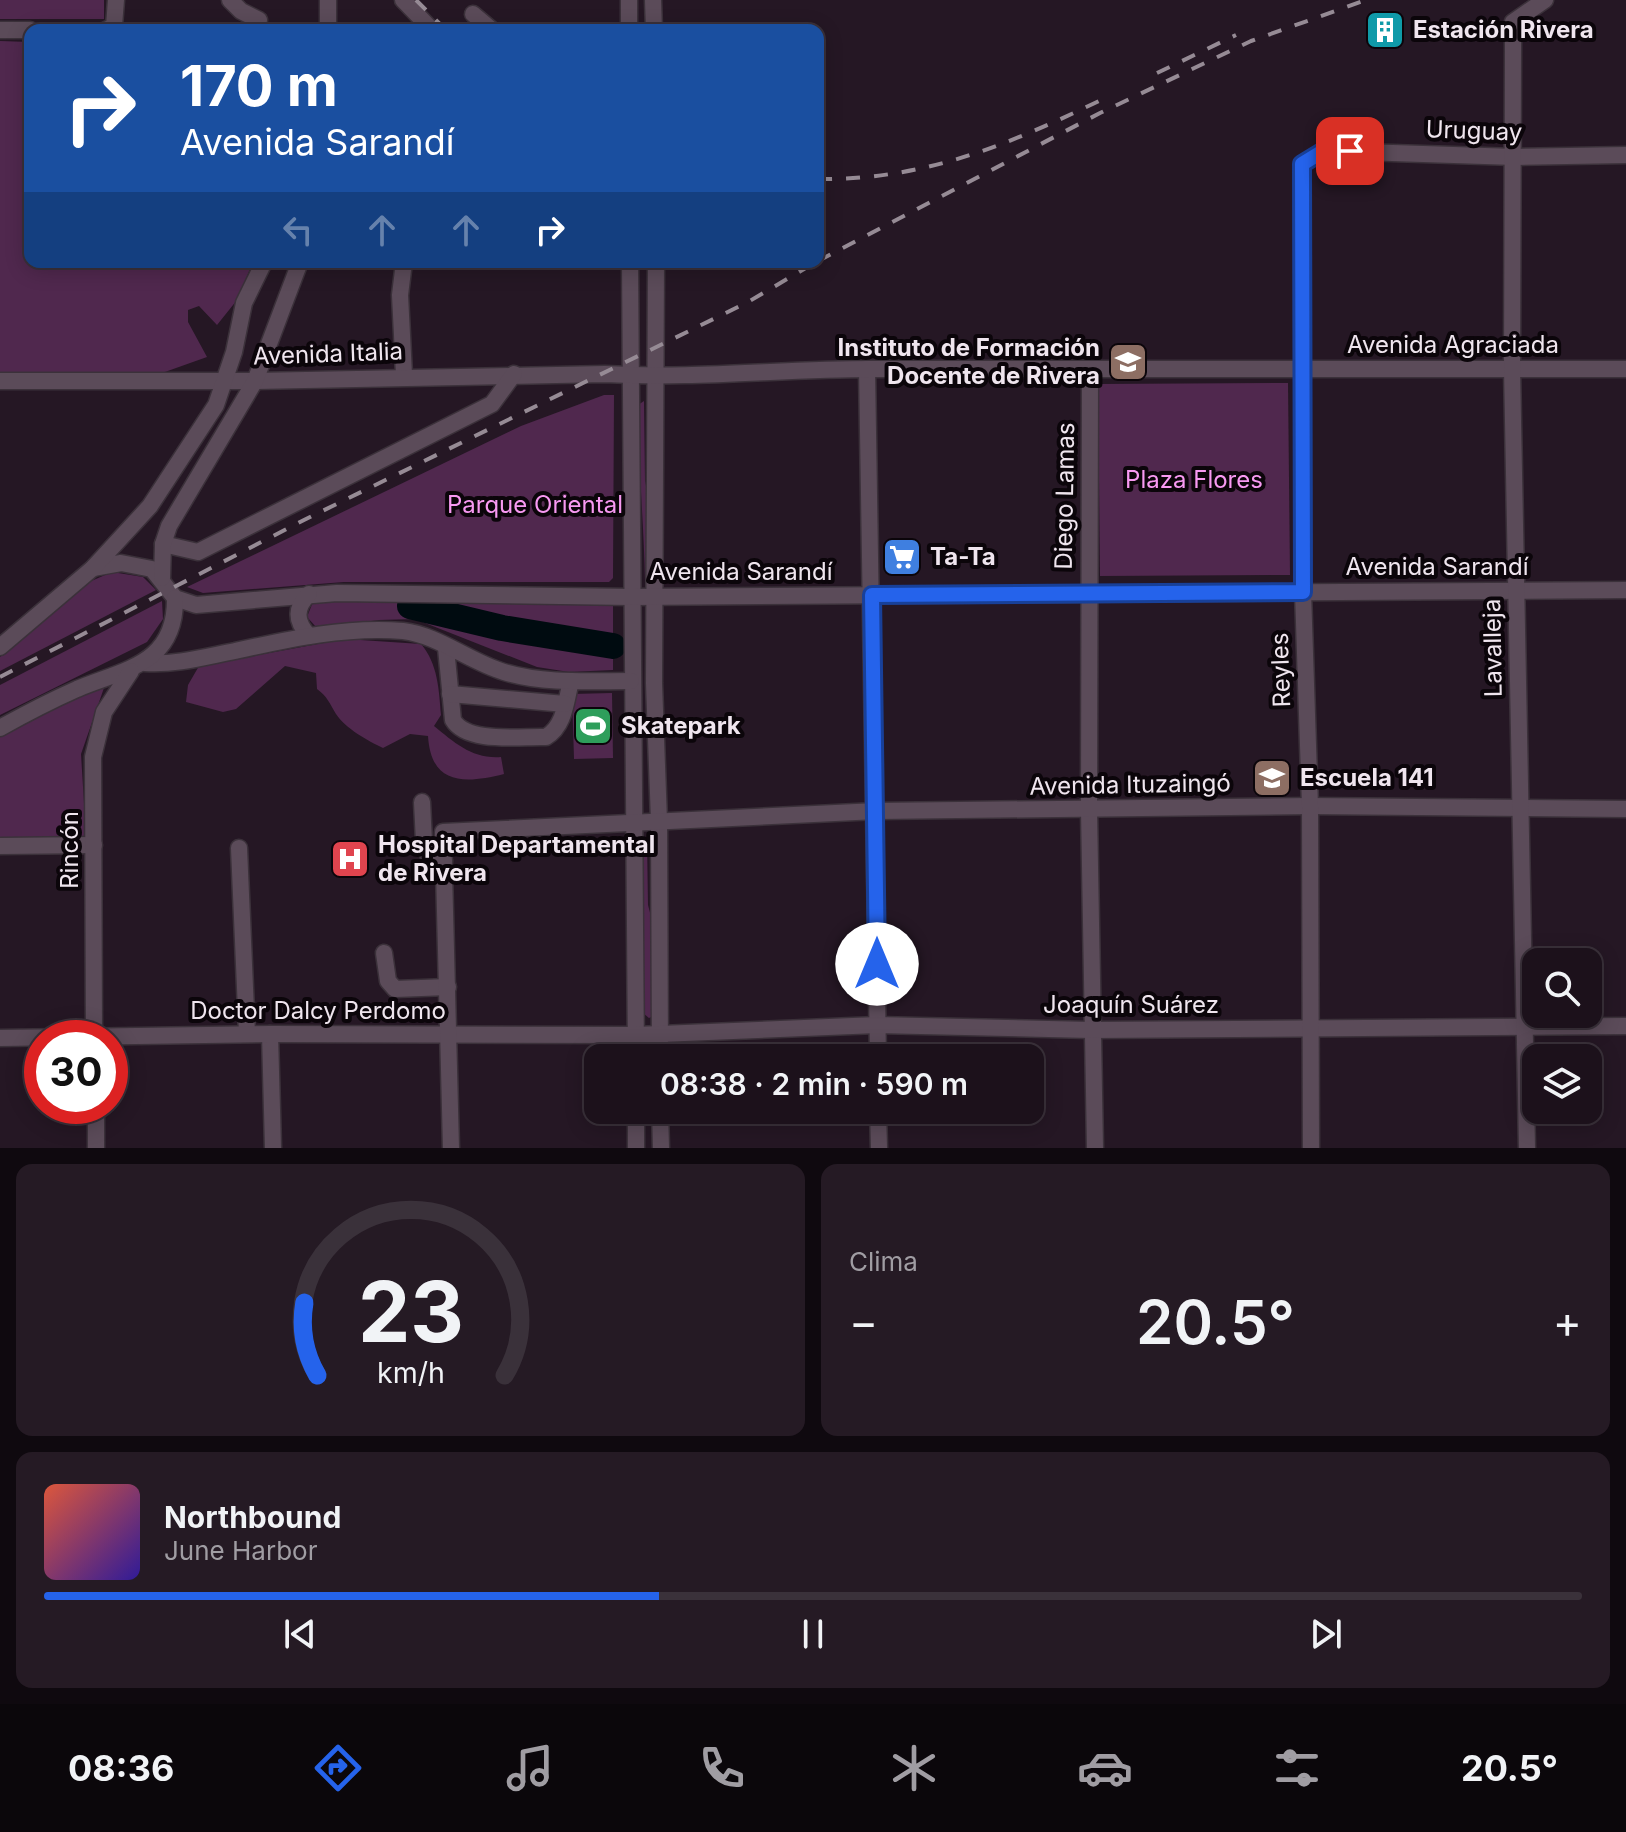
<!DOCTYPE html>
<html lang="es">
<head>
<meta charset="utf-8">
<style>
	:root { --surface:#1c111b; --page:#251a24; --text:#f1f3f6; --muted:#a09da3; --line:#3a313a; --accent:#2563eb }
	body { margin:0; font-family:Inter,sans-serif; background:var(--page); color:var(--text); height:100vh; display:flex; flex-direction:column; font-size:30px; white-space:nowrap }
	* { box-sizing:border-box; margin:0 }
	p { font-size:26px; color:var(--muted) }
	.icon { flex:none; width:44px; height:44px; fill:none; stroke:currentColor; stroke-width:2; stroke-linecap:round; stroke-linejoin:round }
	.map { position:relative; height:1148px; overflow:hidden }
	.sheet { display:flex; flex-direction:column; gap:16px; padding:16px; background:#0f090f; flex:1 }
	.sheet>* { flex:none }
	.banner { position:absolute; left:24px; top:24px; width:800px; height:244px; border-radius:16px; box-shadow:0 4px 20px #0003,0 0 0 2px var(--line); background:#1a4fa0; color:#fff; overflow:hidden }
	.buttons { position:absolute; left:1522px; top:948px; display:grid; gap:16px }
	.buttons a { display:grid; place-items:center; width:80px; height:80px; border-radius:16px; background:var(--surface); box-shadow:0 4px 20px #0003,0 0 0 2px var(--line); font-size:40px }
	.speed { position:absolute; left:24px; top:1020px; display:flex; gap:16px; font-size:40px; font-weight:700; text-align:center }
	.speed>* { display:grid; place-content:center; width:104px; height:104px; border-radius:50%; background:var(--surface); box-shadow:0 4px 20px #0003,0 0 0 2px var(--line); line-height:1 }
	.speed .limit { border:12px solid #d22; background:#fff; color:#111 }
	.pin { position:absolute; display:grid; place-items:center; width:68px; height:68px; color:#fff; margin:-34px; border-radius:16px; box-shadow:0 4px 12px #0006 }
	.me { position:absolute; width:88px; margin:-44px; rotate:0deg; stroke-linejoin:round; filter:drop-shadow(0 0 6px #0008) }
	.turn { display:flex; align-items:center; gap:28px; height:168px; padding:0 24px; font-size:36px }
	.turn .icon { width:104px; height:104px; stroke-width:2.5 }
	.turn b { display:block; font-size:56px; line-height:68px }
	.lanes { display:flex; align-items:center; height:76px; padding:0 24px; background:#0003; justify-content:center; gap:40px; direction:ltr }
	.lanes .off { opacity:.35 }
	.big { font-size:60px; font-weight:600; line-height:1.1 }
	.sheet .tile { flex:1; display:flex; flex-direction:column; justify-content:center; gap:12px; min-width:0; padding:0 28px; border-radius:16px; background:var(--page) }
	.sheet .dial { align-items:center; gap:0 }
	.dial svg { height:208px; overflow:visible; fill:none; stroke:var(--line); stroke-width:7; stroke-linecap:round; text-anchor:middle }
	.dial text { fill:var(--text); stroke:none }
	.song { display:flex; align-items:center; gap:24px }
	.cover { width:96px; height:96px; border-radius:12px; background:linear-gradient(135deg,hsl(10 70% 55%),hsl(250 70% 35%)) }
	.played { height:8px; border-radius:4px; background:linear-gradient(90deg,var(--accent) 40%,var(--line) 40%) }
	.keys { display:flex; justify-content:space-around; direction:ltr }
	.heat { display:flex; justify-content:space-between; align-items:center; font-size:44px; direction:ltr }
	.sheet .tiles { flex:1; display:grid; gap:16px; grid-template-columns:1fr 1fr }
	.tile:last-child { grid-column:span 2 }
	.trip { position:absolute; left:584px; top:1044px; width:460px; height:80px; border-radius:16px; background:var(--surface); box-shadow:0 4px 20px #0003,0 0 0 2px var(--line); font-weight:600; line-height:80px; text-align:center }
	.dock { display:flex; height:128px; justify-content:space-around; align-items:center; background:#0b070b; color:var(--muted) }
	.dock .icon { width:56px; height:56px }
	.dock .current { color:var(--accent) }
	.dock b { font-size:36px; color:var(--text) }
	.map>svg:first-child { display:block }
</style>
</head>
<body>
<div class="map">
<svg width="1626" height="1148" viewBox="0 0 1626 1148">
	<rect width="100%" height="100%" fill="#251724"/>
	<g fill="#50284e">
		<rect x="0" y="0" width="104" height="19"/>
		<path d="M0,41L30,42V262H253L237,300L217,325L199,306L188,310V322L207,357L162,373L0,372Z"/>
		<path d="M1288,383L1290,575L1100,576L1098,384Z"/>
		<path d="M604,395H614L613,578L609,582H344L203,593L187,587L521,426Z"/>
		<path d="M644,401L645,481L651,509L648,587L645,583C644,523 638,465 638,405Z"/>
		<path d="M112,572L143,577L156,590L0,671V657L89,582Z"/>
		<path d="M583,600L613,605V670L569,672L537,667L415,619L379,620L317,628L307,617L313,602Z"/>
		<path d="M162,601L163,619L147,642L0,715V685Z"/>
		<path d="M345,639L421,644C438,664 439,690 441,715L434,726C455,743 472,759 501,757L504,774C464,784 431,785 428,736L410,734L383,748C368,741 345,728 336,714C329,703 328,697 317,689L316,673L285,666L236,709L223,712L186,702L188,685L199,666Z"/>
		<path d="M105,685L81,754L86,836L0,839V737L30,718Z"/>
		<path d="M612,693L613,758L574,759L572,694Z"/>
		<path d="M643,838L647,840L648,905L655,932L653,1016L649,1018L643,1013Z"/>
	</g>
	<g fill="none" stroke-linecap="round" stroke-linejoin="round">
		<path stroke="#000b10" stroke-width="26" d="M410,606L502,628L613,646"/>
		<defs>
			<g id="minor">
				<path d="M230,0L241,11L259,20"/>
				<path d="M328,0V30"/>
				<path d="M403,0L432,30"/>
				<path d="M653,0L654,30"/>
				<path d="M473,14L492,30"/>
				<path d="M0,30H30"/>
				<path d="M106,30L114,26L116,0"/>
				<path d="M629,30V0"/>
				<path d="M404,262L400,295L404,375"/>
				<path d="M630,262L636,1058"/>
				<path d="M656,262L654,683L659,821L660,1058"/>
				<path d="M867,369L878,1058"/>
				<path d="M1090,372L1089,810L1095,1148"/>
				<path d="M0,381H255L605,374C694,379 782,369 871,369C1122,369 1374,369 1626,369"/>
				<path d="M163,544L198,552L492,404L514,374"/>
				<path d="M93,568L121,563L152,569L175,598L196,605L337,593L631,597L1626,590"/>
				<path d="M162,578L163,544L169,526L255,381L300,262"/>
				<path d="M309,636C295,621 295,608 309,594"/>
				<path d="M0,647L93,568L150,506L216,405L234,352L244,303L264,262"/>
				<path d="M446,648L453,720C467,744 521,736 546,737C565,726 566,700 571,681"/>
				<path d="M145,663C176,665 204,657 235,651C289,639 347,626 403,631C438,635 470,662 504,672C543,684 590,681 631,681"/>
				<path d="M450,694L565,704"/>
				<path d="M0,728C25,714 50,701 77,689C125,669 176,664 175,598"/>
				<path d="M422,802L424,842L429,857L444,861"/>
				<path d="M0,846L94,845"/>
				<path d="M239,848L247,1034"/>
				<path d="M384,953L388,981L395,989L448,987"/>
				<path d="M270,1034L273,1148"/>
				<path d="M0,1038L270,1034L636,1035L877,1025L1091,1030L1626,1026"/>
				<path d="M94,1038L93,757L104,712L131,671"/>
				<path d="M96,1106V1148"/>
				<path d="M636,1110V1148"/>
				<path d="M660,1110L661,1148"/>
				<path d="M878,1110L879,1148"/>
				<path d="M451,1148L443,832L877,811L1310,806L1626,809"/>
				<path d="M1311,1148L1310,806L1303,592L1302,164L1320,153L1331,151L1515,157L1626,155"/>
				<path d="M1527,1148L1512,369L1513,50V22L1545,0"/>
			</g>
		</defs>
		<use href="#minor" stroke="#3b313a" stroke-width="19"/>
		<use href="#minor" stroke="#5b4b59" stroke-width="16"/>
		<g stroke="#968b95" stroke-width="4" stroke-dasharray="14 14" stroke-linecap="butt">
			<path d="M416,0L446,30"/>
			<path d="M1157,73L1236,35"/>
			<path d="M818,179C924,180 1005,146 1099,101"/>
			<path d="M818,261L1100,113L1251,41L1366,0"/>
			<path d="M0,677L304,520L748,302L816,262"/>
		</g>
	</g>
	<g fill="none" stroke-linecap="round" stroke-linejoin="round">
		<defs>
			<path id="route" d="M877,964L872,595L1303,592L1302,164L1320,153L1350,151"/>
		</defs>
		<use href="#route" stroke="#184099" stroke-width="20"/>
		<use href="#route" stroke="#2563eb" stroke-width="14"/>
	</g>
	<defs>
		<symbol id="building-square" viewBox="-11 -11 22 22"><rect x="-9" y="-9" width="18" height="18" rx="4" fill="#0f9aa8" stroke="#0b050a"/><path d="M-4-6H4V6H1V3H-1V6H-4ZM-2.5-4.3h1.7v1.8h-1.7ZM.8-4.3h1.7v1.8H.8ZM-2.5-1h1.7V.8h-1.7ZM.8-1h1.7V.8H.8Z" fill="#fff"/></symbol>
		<symbol id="university-square" viewBox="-11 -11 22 22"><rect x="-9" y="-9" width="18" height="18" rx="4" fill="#8d6e63" stroke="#0b050a"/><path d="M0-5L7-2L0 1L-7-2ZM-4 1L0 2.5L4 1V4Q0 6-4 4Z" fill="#fff"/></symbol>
		<symbol id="supermarket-square" viewBox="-11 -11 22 22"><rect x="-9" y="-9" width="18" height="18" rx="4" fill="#3f7fe0" stroke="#0b050a"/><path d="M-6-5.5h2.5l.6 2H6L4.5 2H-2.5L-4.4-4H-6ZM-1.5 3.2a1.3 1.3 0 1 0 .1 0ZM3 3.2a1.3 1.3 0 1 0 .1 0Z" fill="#fff"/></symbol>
		<symbol id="stadium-square" viewBox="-11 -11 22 22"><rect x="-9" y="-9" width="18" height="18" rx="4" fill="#2e9e5b" stroke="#0b050a"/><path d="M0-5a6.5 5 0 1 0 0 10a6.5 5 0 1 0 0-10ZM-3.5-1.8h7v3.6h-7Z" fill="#fff"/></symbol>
		<symbol id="school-square" viewBox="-11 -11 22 22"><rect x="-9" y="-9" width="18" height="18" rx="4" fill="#8d6e63" stroke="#0b050a"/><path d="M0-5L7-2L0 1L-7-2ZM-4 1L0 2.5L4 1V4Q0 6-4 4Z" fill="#fff"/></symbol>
		<symbol id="hospital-square" viewBox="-11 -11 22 22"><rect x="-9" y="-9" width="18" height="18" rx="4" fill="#e0444e" stroke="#0b050a"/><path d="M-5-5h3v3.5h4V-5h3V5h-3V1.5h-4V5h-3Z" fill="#fff"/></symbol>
	</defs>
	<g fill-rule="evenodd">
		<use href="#building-square" x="1363" y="8" width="44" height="44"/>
		<use href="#university-square" x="1106" y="340" width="44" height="44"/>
		<use href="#supermarket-square" x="880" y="535" width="44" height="44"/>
		<use href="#stadium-square" x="571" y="704" width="44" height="44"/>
		<use href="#school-square" x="1250" y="756" width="44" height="44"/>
		<use href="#hospital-square" x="328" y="837" width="44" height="44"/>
	</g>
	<g text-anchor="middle" stroke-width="8" stroke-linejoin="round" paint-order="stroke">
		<g font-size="24" font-weight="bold" fill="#efe5ee" stroke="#0b050a" text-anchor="start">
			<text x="1413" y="38">Estación Rivera</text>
			<text x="1100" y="356" text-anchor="end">Instituto de Formación<tspan x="1100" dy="28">Docente de Rivera</tspan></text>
			<text x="930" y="565">Ta-Ta</text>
			<text x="621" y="734">Skatepark</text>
			<text x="1300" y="786">Escuela 141</text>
			<text x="378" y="853">Hospital Departamental<tspan x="378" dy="28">de Rivera</tspan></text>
		</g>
		<g font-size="24" fill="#efe5ee" stroke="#0b050a">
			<text transform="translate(1474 131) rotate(2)" y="8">Uruguay</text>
			<text x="1453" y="353">Avenida Agraciada</text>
			<text transform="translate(328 354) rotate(-2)" y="8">Avenida Italia</text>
			<text transform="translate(1065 496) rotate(-89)" y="8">Diego Lamas</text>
			<text x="1437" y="575">Avenida Sarandí</text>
			<text x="741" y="580">Avenida Sarandí</text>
			<text transform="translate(1493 648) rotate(-91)" y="8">Lavalleja</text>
			<text transform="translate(1281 670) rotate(-92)" y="8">Reyles</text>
			<text transform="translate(1130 785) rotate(-1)" y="8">Avenida Ituzaingó</text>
			<text transform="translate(70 850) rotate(-90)" y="8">Rincón</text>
			<text x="1131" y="1013">Joaquín Suárez</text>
			<text x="318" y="1019">Doctor Dalcy Perdomo</text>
		</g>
		<g font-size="24" fill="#f899f2" stroke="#0b050a">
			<text x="1194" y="488">Plaza Flores</text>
			<text x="535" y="513">Parque Oriental</text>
		</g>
	</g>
</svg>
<div class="buttons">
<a><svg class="icon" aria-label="search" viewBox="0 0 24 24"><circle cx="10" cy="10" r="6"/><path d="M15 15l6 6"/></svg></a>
<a><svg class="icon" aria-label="layers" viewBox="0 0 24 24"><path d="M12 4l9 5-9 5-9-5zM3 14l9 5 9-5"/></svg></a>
</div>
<div class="speed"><div class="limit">30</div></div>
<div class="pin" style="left:1350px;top:151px;background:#d93025"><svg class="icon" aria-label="arrive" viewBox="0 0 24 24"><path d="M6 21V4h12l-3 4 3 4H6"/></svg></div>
<svg class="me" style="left:877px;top:964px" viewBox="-20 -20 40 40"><circle r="19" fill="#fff"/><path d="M0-13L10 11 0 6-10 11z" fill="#2563eb"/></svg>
<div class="trip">08:38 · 2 min · 590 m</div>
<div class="banner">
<div class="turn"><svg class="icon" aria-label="right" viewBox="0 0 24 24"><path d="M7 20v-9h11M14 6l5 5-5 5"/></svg><div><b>170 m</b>Avenida Sarandí</div></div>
<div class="lanes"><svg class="icon off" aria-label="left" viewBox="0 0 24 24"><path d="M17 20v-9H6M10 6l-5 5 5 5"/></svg><svg class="icon off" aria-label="ahead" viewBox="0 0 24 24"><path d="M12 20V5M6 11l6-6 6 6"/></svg><svg class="icon off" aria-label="ahead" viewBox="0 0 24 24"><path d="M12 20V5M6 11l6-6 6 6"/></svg><svg class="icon" aria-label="right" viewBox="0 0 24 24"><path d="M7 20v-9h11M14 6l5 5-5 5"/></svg></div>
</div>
</div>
<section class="sheet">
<div class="tiles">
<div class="tile dial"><svg viewBox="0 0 100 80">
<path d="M14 69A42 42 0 1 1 86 69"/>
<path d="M14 69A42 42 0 0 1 9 41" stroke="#2563eb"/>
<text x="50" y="56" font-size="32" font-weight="700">23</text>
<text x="50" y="72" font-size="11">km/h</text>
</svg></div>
<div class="tile"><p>Clima</p>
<div class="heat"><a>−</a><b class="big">20.5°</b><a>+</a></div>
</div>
<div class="tile">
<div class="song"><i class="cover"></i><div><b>Northbound</b><p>June Harbor</p></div></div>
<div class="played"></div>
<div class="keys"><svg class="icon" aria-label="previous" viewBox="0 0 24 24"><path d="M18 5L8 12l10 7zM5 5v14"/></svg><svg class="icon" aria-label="pause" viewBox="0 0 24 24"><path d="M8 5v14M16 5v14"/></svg><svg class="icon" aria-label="next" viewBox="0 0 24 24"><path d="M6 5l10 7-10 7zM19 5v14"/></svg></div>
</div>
</div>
</section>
<nav class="dock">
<b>08:36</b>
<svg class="icon current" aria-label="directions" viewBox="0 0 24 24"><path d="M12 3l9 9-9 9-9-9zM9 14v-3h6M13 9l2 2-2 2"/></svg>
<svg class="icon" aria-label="music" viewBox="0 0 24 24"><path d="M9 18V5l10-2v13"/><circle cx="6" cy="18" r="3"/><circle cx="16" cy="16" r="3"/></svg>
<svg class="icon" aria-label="phone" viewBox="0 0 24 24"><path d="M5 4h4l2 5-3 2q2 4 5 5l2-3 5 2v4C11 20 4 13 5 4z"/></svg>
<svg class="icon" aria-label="climate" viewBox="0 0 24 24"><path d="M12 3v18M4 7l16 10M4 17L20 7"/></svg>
<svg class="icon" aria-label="car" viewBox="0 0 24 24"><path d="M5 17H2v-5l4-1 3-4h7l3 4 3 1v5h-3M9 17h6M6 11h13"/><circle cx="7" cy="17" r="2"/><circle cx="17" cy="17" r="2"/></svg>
<svg class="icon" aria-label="filters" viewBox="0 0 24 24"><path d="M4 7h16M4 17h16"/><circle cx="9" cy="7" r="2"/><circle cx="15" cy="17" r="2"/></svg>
<b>20.5°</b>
</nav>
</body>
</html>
